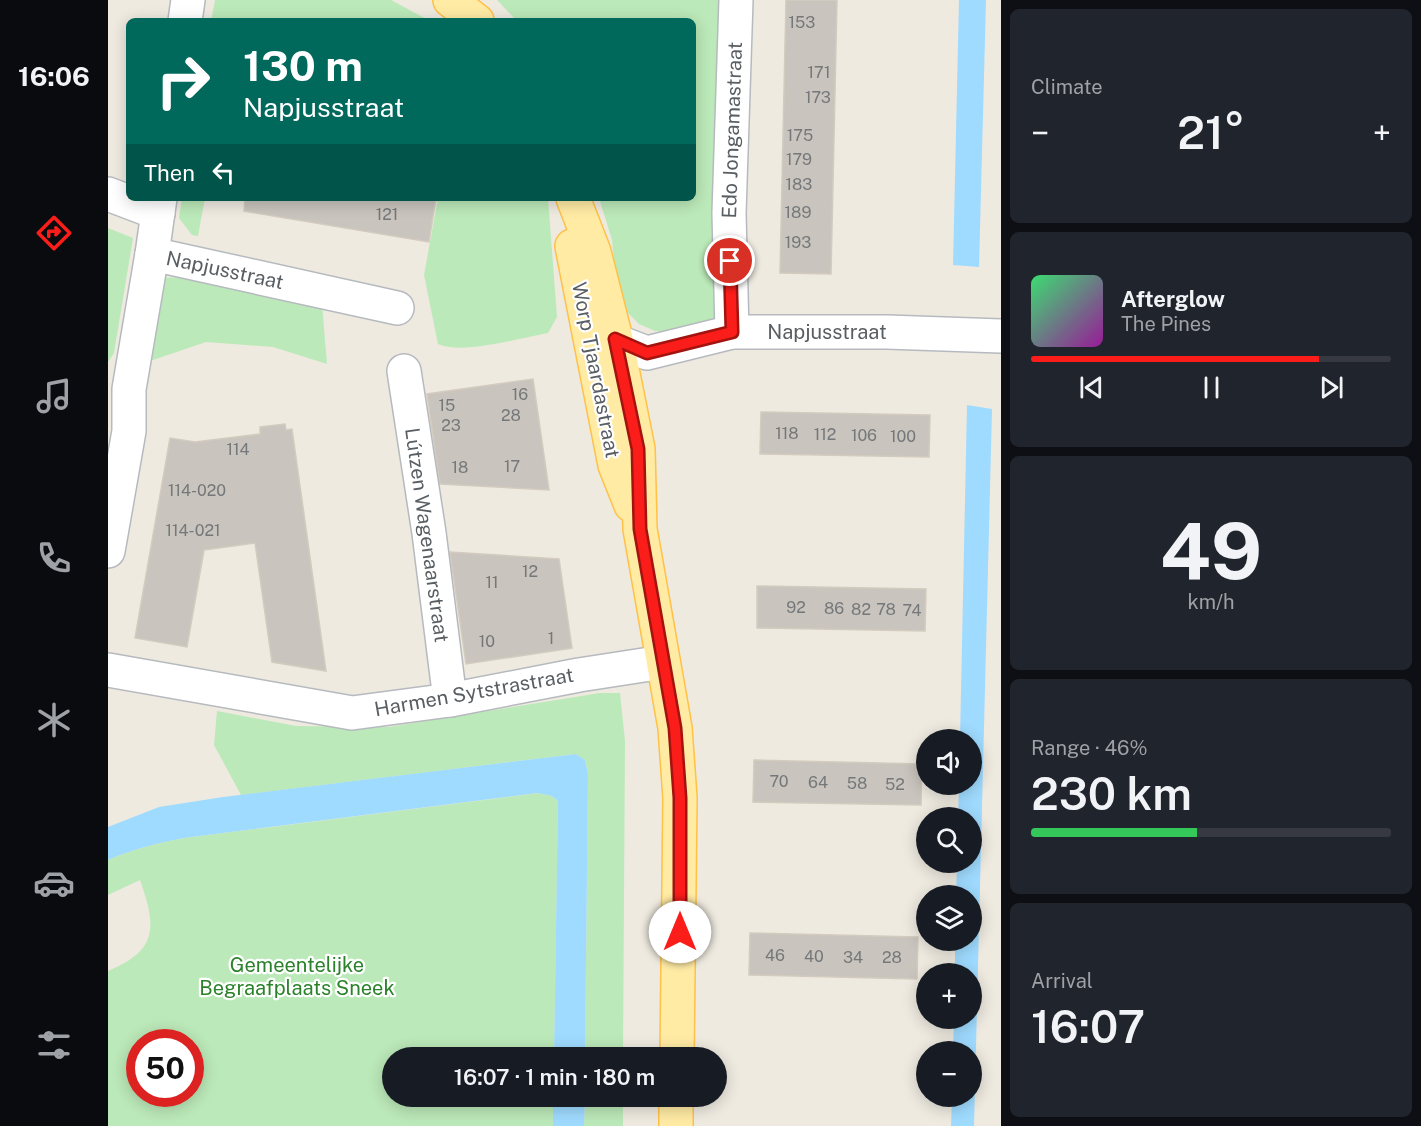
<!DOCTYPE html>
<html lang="en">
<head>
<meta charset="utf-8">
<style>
	:root { --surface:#171b24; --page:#20242c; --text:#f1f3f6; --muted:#9ea1a6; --line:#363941; --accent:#fb1d19 }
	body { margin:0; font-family:"Public Sans",sans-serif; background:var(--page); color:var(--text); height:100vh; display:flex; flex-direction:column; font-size:22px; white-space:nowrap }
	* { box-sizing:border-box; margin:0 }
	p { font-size:20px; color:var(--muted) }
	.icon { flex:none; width:33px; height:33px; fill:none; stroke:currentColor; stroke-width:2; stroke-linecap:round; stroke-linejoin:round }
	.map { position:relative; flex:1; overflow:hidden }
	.panel { display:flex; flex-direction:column; gap:9px; padding:9px; background:#0d0f14; width:420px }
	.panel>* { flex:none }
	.guide { position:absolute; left:18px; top:18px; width:570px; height:183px; border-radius:9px; box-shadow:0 3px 15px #0003; background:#00695c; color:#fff; overflow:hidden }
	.fabs { position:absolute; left:808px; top:729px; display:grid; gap:12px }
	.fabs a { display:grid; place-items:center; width:66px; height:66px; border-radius:50%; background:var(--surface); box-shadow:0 3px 15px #0003; font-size:30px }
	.speed { position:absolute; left:18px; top:1029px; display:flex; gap:12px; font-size:30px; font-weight:700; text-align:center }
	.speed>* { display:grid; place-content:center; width:78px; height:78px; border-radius:50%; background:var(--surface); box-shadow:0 3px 15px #0003; line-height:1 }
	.speed .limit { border:9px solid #d22; background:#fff; color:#111 }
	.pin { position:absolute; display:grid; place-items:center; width:51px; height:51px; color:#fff; margin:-26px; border:3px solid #fff; border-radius:50%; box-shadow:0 2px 6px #0007 }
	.me { position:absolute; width:66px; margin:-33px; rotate:0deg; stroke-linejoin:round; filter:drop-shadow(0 0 4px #0008) }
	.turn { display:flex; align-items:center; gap:21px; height:126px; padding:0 18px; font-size:27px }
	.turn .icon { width:78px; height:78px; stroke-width:2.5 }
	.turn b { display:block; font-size:42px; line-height:51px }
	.then { display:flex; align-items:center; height:57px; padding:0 18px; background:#0003; gap:12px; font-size:22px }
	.big { font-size:45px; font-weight:600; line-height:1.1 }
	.panel .widget { flex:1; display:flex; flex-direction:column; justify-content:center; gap:9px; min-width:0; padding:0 21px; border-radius:9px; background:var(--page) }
	.panel .dial { align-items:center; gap:0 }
	.dial b { font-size:78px; line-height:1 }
	.song { display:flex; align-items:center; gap:18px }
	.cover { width:72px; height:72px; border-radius:9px; background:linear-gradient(135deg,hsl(140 70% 55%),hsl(300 70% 35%)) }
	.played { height:6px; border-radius:3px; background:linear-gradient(90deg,var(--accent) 80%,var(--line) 80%) }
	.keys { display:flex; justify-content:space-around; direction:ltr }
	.heat { display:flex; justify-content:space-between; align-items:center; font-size:33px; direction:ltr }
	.charge { height:9px; border-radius:4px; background:linear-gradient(90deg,#34c759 46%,var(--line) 0) }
	.trip { position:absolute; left:274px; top:1047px; width:345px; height:60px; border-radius:30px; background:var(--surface); box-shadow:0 3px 15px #0003; font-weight:600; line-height:60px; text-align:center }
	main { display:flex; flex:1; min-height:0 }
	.tabs { display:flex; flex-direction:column; width:108px; justify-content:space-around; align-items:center; background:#090b0e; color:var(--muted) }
	.tabs .icon { width:42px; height:42px }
	.tabs .on { color:var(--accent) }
	.tabs b { font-size:27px; color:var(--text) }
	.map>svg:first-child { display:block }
</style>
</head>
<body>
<main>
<nav class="tabs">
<b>16:06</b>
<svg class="icon on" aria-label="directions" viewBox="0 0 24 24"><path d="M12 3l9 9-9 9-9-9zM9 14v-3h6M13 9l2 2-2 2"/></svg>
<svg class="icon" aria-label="music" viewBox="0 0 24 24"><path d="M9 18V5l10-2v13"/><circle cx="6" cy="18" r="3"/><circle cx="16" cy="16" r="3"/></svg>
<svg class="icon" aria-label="phone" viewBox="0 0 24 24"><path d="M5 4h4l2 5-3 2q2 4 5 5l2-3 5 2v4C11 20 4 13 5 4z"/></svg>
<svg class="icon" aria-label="climate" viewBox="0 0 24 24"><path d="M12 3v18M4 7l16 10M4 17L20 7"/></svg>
<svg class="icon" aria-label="car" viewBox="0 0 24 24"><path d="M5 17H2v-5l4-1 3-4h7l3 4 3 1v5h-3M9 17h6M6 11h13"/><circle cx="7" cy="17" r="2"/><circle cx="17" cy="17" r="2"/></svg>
<svg class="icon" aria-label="filters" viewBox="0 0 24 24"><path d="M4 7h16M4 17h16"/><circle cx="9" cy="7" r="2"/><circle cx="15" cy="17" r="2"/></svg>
</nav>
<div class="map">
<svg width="893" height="1126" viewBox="0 0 893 1126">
	<rect width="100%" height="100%" fill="#eeeae0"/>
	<g fill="#bce9b9" fill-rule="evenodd">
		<path d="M107,0H283L322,21H103Z"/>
		<path d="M389,0H624L619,323L567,333L547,331L531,324L510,303L504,240L491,198H585V21H409Z"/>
		<path d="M74,198H97L90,236L84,235L71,218Z"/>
		<path d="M330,198H440L449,317L440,333C412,338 355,355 330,344L316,275Z"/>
		<path d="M0,228L25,238L6,353L0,362Z"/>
		<path d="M75,277L214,304L219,364L165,347L98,342L39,362L50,278Z"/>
		<path d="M492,693H512L517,741L515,1057H477L480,774L477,760L468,754L133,795L106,745L109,711L188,726L281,727Z"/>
		<path d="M431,793L444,796L450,801L446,1057L285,1058V1096L445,1097V1126H0V971C51,950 48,926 32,880L0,895V860C25,849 50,843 76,838ZM32,1042H82V1094H32Z"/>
		<path d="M477,1097H515V1126H476Z"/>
	</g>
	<g fill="#9fdbff">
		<path d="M851,0H878L871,267L845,265Z"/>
		<path d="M859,405L884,409L866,1126H843L844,1097L864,1096V1052L845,1051L846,1019L864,1018V974L847,973V941L864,940V896L848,895L849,863L864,862V818L850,817L851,785L864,784V740L852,739Z"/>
		<path d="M468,754L477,760L480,774L477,1057H446L450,801L444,796L430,793L76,838C50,843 25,849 0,860V827L51,807L115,797Z"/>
		<path d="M445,1097H477L476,1126H445Z"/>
	</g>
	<g fill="#c9c4bd" stroke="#d3cbbe" stroke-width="1.5">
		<path d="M678,0H729L723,274L672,273Z"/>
		<path d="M137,198H328L321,242L136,211Z"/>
		<path d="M425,379L441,490L332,484L319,394Z"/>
		<path d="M653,412L822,415L821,457L652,454Z"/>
		<path d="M177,424L178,430L184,429L218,671L164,662L147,543L96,550L79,647L27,638L62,438L87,442L152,434V427Z"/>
		<path d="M342,552L451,559L464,648L358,664Z"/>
		<path d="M649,586L818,589L817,631L649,628Z"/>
		<path d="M646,760L814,764L813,805L645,802Z"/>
		<path d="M642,933L810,937L809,979L641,975Z"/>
	</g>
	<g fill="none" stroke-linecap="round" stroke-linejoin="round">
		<defs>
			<g id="minor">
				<path d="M77,21L80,0"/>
				<path d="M0,194L50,213"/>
				<path d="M44,254L52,198"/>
				<path d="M484,332L539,353L624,332H779L893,336"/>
				<path d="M624,332L621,213L628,0"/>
				<path d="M296,371L321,533L342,700"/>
				<path d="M0,551L21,431V389L44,254L289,308"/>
				<path d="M0,670L244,713L342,700L471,675L555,662"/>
			</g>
			<g id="major">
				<path d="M342,0L369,21"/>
				<path d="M465,198L486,252L508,339L530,449L532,529L567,728L572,798L569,1058"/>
				<path d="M464,246L507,465L523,505"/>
				<path d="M568,1126V1096"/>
			</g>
		</defs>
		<use href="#minor" stroke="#b6babf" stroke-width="36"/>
		<use href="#major" stroke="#ffc148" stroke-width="36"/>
		<use href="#minor" stroke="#fff" stroke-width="33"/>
		<use href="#major" stroke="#ffeba4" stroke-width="33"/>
	</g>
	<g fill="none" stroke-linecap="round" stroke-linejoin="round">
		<defs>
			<path id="route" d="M572,932V798L567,728L532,529L530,449L507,339L539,353L624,332L622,261"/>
		</defs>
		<use href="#route" stroke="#a31310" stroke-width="15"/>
		<use href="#route" stroke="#fb1d19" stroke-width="10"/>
	</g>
	<g text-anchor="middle" stroke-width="4.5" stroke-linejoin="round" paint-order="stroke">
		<g font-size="16" fill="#75787a">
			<text x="694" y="28">153</text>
			<text x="711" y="78">171</text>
			<text x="710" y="103">173</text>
			<text x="692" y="141">175</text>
			<text x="691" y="165">179</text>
			<text x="691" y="190">183</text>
			<text x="690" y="218">189</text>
			<text x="279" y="220">121</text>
			<text x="690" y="248">193</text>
			<text x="412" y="400">16</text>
			<text x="339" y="411">15</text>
			<text x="403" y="421">28</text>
			<text x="343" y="431">23</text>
			<text x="679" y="439">118</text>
			<text x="717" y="440">112</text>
			<text x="756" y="441">106</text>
			<text x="795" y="442">100</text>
			<text x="130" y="455">114</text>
			<text x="404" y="472">17</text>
			<text x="352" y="473">18</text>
			<text x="89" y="496">114-020</text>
			<text x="85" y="536">114-021</text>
			<text x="422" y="577">12</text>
			<text x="384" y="588">11</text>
			<text x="688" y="613">92</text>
			<text x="726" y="614">86</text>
			<text x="753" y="615">82</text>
			<text x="778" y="615">78</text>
			<text x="804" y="616">74</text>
			<text x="443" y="644">1</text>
			<text x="379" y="647">10</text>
			<text x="671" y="787">70</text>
			<text x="710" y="788">64</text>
			<text x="749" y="789">58</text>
			<text x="787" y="790">52</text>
			<text x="667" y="961">46</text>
			<text x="706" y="962">40</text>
			<text x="745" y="963">34</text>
			<text x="784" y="963">28</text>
		</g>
		<g font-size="20" fill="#595e63" stroke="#fff">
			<text transform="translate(624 130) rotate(-88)" y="7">Edo Jongamastraat</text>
			<text transform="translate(117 270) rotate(12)" y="7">Napjusstraat</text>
			<text x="719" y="339">Napjusstraat</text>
			<text transform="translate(488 370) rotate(79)" y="7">Worp Tjaardastraat</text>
			<text transform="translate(319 535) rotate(82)" y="7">Lútzen Wagenaarstraat</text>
			<text transform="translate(366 692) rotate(-10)" y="7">Harmen Sytstrastraat</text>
		</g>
		<g font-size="20" fill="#2b822a" stroke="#fff">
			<text x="189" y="972">Gemeentelijke<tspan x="189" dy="23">Begraafplaats Sneek</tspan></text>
		</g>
	</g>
</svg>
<div class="fabs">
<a><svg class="icon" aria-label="sound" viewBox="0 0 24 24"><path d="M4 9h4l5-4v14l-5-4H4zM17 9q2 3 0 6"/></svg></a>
<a><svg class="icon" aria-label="search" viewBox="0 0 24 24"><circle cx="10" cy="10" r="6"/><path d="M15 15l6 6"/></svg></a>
<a><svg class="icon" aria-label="layers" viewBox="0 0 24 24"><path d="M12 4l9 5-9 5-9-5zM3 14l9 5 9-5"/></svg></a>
<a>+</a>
<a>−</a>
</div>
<div class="speed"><div class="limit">50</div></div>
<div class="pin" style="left:622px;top:261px;background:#d93025"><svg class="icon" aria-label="arrive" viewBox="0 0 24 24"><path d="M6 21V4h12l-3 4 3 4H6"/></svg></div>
<svg class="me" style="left:572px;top:932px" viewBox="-20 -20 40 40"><circle r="19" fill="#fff"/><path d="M0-13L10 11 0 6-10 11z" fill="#fb1d19"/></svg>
<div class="trip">16:07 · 1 min · 180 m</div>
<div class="guide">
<div class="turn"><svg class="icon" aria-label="right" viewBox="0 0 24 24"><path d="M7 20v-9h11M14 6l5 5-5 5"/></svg><div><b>130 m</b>Napjusstraat</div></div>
<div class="then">Then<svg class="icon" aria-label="left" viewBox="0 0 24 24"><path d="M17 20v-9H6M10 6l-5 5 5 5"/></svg></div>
</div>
</div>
<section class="panel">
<div class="widget"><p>Climate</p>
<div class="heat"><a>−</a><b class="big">21°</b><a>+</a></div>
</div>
<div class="widget">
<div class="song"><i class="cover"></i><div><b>Afterglow</b><p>The Pines</p></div></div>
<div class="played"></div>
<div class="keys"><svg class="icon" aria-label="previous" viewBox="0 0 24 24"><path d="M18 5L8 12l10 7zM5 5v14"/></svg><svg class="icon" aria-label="pause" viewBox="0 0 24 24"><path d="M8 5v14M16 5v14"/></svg><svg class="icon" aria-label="next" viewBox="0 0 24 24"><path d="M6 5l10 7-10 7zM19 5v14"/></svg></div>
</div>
<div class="widget dial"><b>49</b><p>km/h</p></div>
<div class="widget"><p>Range · 46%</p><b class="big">230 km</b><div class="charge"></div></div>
<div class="widget"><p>Arrival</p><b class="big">16:07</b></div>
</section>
</main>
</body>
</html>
